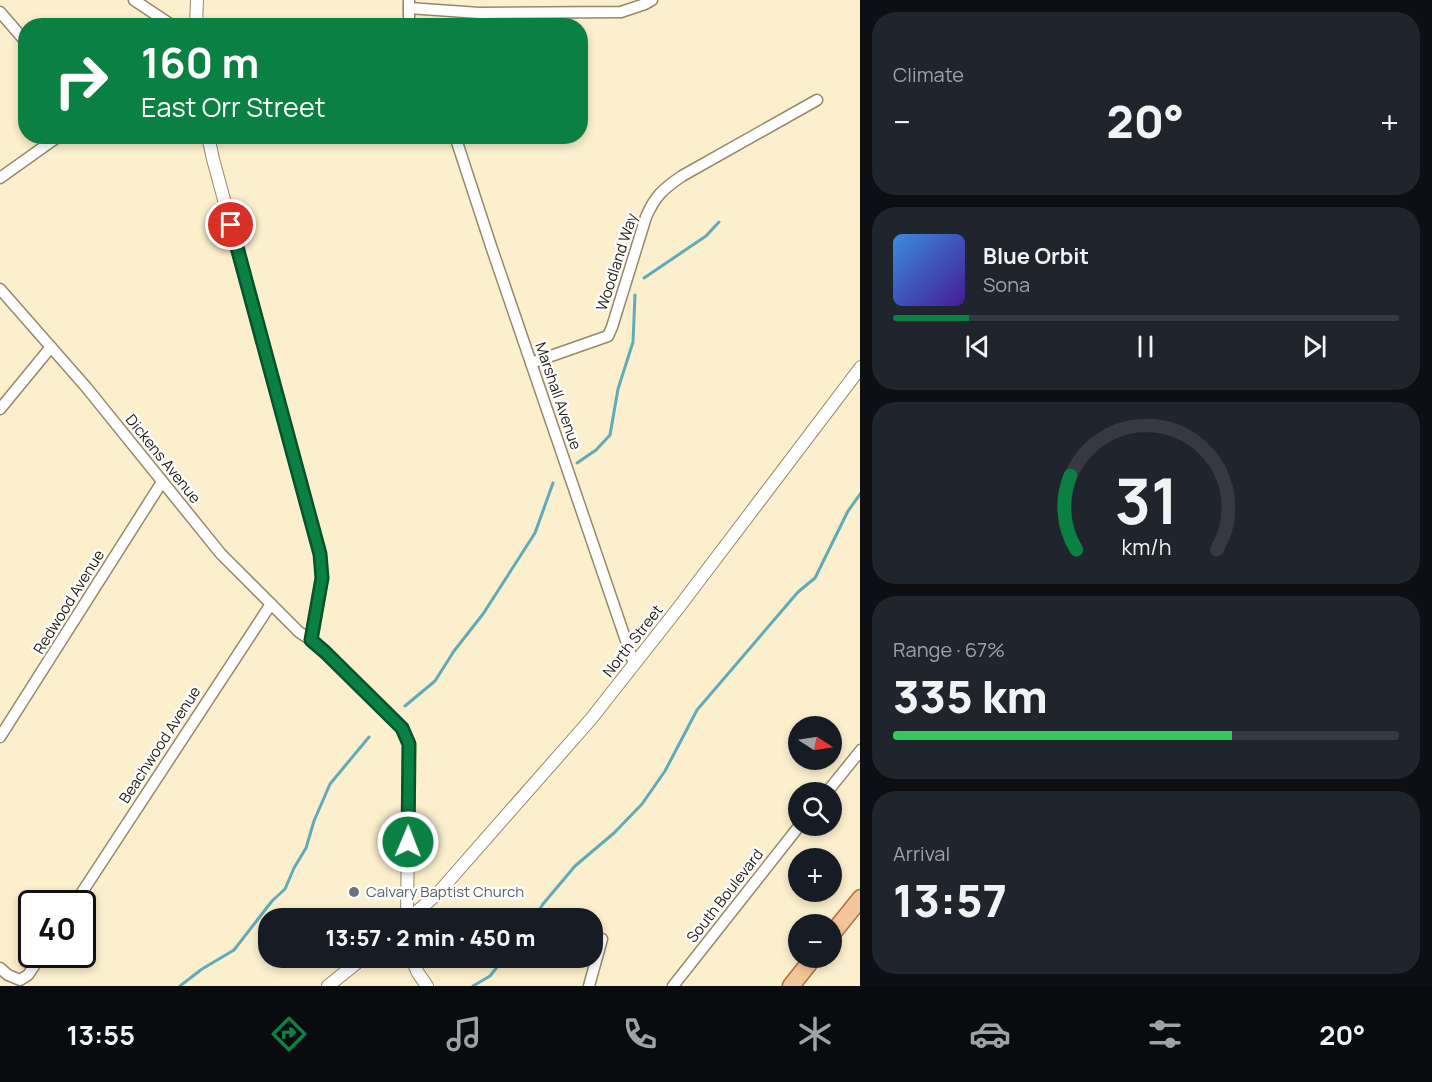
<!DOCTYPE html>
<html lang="en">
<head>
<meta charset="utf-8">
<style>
	:root { --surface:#171b24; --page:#20242c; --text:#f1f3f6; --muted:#9ea1a6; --line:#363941; --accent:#0b8043 }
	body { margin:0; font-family:Manrope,sans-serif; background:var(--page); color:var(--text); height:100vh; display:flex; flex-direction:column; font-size:22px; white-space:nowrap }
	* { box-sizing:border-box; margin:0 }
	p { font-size:20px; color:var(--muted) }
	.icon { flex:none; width:33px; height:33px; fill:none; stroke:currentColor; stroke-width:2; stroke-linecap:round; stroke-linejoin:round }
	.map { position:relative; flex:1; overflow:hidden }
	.details { display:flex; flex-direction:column; gap:12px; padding:12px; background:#0d0f14; width:572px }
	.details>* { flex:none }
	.hud { position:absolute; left:18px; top:18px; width:570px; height:126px; border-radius:24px; box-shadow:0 3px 9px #0003; background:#0b8043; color:#fff; overflow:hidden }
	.needle { width:39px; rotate:102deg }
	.buttons { position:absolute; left:788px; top:716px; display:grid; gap:12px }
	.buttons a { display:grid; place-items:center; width:54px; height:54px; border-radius:50%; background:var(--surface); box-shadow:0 3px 9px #0003; font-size:30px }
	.speed { position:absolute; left:18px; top:890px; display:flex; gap:12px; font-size:30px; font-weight:700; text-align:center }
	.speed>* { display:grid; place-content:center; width:78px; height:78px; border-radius:50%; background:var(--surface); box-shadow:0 3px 9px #0003; line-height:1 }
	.speed .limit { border:3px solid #111; border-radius:9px; background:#fff; color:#111 }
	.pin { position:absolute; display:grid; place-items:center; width:51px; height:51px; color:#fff; margin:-26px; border:3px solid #fff; border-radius:50%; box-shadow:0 2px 6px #0007 }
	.me { position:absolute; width:66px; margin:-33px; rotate:1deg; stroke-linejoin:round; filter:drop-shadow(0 0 4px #0008) }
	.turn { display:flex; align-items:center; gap:21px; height:126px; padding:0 24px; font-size:27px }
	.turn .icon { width:78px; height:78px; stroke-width:2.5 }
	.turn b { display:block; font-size:42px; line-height:51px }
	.big { font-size:45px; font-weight:800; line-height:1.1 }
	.details .widget { flex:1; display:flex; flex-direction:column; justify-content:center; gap:9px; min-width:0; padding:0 21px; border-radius:24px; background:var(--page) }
	.details .dial { align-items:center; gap:0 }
	.dial svg { height:156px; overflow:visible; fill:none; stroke:var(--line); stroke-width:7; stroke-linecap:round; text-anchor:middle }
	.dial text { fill:var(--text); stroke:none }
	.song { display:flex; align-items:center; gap:18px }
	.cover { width:72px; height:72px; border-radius:9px; background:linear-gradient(135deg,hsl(210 70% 55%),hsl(260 70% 35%)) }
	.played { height:6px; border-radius:3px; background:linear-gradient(90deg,var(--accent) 15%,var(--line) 15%) }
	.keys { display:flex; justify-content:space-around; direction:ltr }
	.heat { display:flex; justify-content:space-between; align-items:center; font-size:33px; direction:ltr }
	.charge { height:9px; border-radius:4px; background:linear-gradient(90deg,#34c759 67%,var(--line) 0) }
	.trip { position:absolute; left:258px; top:908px; width:345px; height:60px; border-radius:24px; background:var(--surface); box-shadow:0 3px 9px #0003; font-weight:800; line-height:60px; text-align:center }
	.dock { display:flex; height:96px; justify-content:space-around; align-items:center; background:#090b0e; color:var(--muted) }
	.dock .icon { width:42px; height:42px }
	.dock .current { color:var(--accent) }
	.dock b { font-size:27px; color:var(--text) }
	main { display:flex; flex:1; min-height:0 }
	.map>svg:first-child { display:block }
</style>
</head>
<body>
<main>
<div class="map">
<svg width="861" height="986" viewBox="0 0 861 986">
	<rect width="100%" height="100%" fill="#fcefce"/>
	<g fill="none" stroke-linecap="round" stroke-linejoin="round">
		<g stroke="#60abb9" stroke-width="3">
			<path d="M644,278L706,236L719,222"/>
			<path d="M577,463L596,450L610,435L618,389L633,342L635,295"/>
			<path d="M405,706L435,681L454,651L483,614L535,533L553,483"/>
			<path d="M534,918L543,904L575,866L614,833L642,804L665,771L697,710L798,592L815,578L848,511L861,493"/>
			<path d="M180,986L202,969L234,950L272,901L285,889L294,868L306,848L314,821L330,784L369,737"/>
			<path d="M473,986L490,976L505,957"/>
		</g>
		<defs>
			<g id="minor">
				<path d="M134,0L173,26"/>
				<path d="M409,8L479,13L621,12L645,4L652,0"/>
				<path d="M0,12L26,42"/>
				<path d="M409,26V0"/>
				<path d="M455,136L491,246L634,664"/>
				<path d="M0,178L59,136"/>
				<path d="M0,289L86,387L221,554L299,632L311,640"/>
				<path d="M531,363L608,336L612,327L646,217C655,196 663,189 682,176L817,100"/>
				<path d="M0,409L51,347"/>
				<path d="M0,737L162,482"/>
				<path d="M827,792L861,750"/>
				<path d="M75,903L271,604"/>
				<path d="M0,968L8,975L20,980L28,975L42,954"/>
				<path d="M589,986L602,939"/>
				<path d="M673,986L800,825"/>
			</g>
			<g id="tertiary">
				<path d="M196,26L197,0"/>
				<path d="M208,136L213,159L320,554L322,578L311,640L325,652L402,728L409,744L407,918"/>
				<path d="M410,918L439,892L591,719L676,611L861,367"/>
				<path d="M411,957L418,973L427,986"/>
				<path d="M328,986L364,957"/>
			</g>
			<g id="primary">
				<path d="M831,935L861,898"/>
				<path d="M791,986L814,957"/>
			</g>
		</defs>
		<use href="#minor" stroke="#95896a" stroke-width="13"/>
		<use href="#tertiary" stroke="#95896a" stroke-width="14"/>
		<use href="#primary" stroke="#a8723e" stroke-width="19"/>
		<use href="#minor" stroke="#fff" stroke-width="10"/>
		<use href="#tertiary" stroke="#fff" stroke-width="12"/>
		<use href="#primary" stroke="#f5c59a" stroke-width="16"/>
	</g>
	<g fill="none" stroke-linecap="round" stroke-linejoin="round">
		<defs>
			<path id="route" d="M231,225L320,554L322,578L311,640L325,652L402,728L409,744L408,842"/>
		</defs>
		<use href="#route" stroke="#07532c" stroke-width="15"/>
		<use href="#route" stroke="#0b8043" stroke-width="10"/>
	</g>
	<circle fill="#6b7280" stroke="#fdfdfd" stroke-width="2" cx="354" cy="892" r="6"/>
	<g text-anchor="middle" stroke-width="5" stroke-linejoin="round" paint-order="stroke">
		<g font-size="15" fill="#231e12" stroke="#fdfdfd">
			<text transform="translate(617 262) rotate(-72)" y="5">Woodland Way</text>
			<text transform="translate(558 396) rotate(71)" y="5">Marshall Avenue</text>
			<text transform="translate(163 459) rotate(51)" y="5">Dickens Avenue</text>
			<text transform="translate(69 602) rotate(-58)" y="5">Redwood Avenue</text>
			<text transform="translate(633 641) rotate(-52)" y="5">North Street</text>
			<text transform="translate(160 745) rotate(-57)" y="5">Beachwood Avenue</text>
			<text transform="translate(725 896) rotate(-52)" y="5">South Boulevard</text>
		</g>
		<g font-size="15" fill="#5b616d" stroke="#fdfdfd" text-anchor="start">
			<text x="366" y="897">Calvary Baptist Church</text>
		</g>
	</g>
</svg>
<div class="buttons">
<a><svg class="needle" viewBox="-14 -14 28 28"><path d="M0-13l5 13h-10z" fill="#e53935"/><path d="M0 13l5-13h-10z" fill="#9ea1a6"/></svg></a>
<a><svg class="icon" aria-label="search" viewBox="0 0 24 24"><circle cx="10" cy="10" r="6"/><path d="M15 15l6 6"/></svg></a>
<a>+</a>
<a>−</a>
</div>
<div class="speed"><div class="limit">40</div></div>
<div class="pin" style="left:231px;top:225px;background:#d93025"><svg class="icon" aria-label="arrive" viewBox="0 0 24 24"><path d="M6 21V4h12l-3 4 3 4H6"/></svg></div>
<svg class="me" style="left:408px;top:842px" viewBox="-20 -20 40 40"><circle r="17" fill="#0b8043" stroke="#fff" stroke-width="3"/><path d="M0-11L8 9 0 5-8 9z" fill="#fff"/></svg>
<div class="trip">13:57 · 2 min · 450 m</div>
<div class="hud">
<div class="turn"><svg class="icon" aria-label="right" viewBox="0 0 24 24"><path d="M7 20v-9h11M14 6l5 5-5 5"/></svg><div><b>160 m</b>East Orr Street</div></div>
</div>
</div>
<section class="details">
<div class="widget"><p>Climate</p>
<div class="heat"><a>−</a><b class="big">20°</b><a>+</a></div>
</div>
<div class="widget">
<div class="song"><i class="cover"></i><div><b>Blue Orbit</b><p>Sona</p></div></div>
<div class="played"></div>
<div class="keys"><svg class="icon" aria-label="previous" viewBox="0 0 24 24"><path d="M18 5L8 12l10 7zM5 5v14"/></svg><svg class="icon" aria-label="pause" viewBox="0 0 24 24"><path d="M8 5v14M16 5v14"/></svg><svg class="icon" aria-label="next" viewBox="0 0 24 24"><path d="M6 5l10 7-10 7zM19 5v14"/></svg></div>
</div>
<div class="widget dial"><svg viewBox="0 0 100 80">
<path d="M14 69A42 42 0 1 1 86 69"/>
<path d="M14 69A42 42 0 0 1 11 31" stroke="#0b8043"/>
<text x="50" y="56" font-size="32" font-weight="700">31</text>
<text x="50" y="72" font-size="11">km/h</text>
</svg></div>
<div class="widget"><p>Range · 67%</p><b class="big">335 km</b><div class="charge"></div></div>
<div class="widget"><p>Arrival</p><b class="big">13:57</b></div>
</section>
</main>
<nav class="dock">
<b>13:55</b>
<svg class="icon current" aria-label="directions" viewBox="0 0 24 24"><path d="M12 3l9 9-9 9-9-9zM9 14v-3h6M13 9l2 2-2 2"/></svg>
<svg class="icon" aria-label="music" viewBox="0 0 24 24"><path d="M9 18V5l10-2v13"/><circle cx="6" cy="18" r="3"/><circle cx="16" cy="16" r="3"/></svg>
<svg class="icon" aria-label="phone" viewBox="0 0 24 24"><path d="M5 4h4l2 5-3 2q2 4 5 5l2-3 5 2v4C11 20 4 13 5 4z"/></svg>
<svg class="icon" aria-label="climate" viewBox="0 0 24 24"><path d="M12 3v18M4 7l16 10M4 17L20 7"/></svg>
<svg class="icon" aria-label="car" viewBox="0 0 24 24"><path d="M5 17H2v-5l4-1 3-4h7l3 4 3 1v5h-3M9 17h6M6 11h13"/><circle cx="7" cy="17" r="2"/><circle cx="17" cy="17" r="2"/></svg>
<svg class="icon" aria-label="filters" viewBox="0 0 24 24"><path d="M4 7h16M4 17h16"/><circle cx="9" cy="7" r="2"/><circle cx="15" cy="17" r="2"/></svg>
<b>20°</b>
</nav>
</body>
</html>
